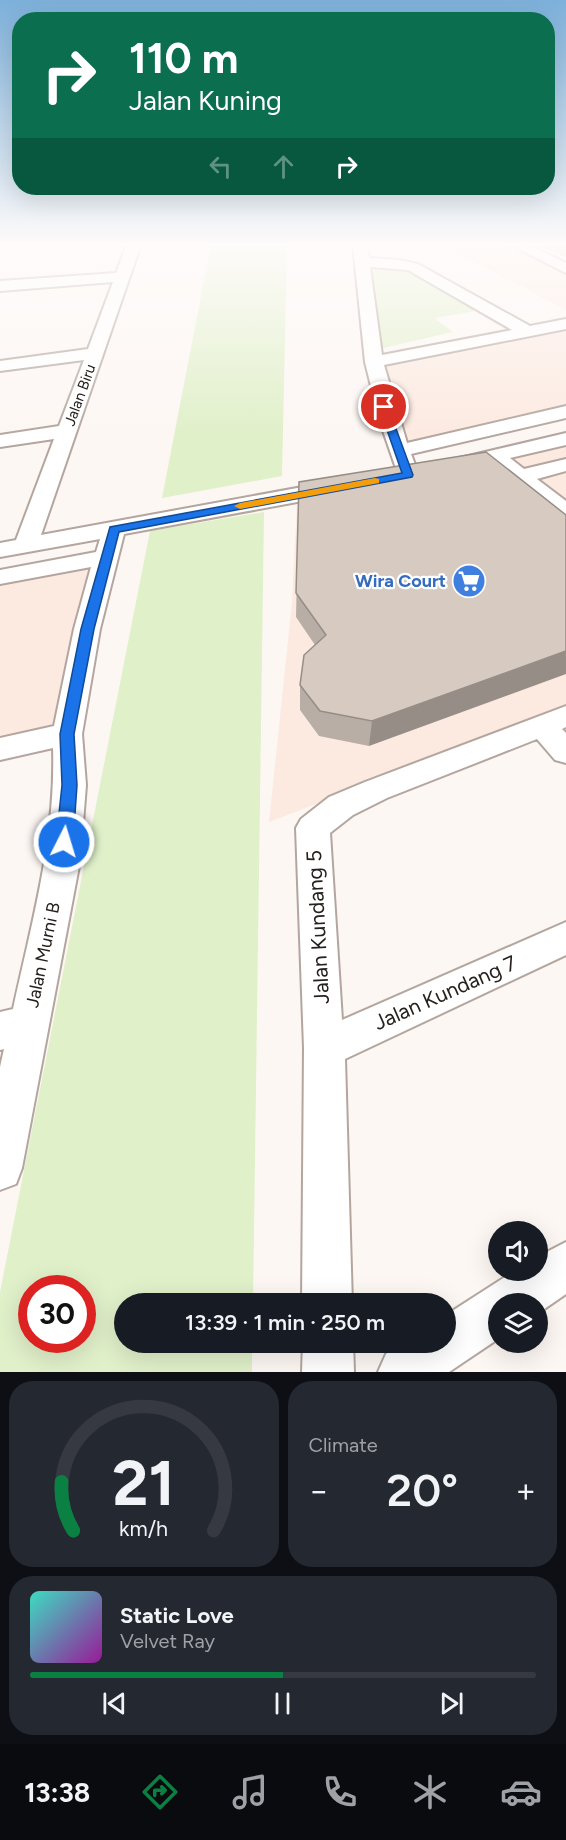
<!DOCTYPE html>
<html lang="en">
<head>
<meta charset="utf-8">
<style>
	:root { --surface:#171b24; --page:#242831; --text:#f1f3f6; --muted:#9ea1a6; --line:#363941; --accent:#0b8043 }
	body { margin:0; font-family:Figtree,sans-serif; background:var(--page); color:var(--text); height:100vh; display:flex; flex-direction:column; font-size:22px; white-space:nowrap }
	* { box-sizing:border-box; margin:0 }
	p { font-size:20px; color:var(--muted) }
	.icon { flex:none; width:33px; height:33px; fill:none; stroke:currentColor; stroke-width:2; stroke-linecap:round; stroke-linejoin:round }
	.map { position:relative; height:1372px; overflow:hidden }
	.details { display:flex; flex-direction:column; gap:9px; padding:9px; background:#0d0f14; flex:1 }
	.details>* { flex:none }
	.guide { position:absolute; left:12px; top:12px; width:543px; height:183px; border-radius:24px; box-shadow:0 6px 24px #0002; background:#0b6e4f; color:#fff; overflow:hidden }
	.tools { position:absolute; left:488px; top:1221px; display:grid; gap:12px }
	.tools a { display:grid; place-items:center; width:60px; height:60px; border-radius:50%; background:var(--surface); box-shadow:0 6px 24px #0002; font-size:30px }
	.speed { position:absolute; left:18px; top:1275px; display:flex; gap:12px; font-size:30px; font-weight:700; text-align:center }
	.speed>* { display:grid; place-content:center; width:78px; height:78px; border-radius:50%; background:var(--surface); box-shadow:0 6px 24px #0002; line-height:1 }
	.speed .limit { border:9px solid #d22; background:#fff; color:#111 }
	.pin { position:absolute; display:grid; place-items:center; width:51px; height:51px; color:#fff; margin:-26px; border:3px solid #fff; border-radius:50%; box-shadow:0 2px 6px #0007 }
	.me { position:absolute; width:66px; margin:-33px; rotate:5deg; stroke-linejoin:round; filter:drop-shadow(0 0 4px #0008) }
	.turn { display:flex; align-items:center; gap:21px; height:126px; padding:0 18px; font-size:27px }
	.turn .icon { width:78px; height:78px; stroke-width:2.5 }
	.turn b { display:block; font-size:42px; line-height:51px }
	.lanes { display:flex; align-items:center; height:57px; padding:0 18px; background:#0003; justify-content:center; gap:30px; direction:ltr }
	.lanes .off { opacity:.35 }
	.big { font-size:45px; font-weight:600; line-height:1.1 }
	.details .widget { flex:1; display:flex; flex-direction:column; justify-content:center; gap:9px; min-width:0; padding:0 21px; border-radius:24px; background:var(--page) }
	.details .dial { align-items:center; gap:0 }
	.dial svg { height:156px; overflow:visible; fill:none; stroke:var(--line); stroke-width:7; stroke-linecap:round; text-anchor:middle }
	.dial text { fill:var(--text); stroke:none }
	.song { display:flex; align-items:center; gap:18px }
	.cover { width:72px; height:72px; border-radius:9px; background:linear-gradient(135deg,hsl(170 70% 55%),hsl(300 70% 35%)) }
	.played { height:6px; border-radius:3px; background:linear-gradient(90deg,var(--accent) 50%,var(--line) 50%) }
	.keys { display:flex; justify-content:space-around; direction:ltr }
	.heat { display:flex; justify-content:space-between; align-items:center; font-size:33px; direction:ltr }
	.details .tiles { flex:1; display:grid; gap:9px; grid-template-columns:1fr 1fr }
	.widget:last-child { grid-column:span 2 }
	.trip { position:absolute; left:114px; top:1293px; width:342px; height:60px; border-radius:30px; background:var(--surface); box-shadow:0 6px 24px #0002; font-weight:600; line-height:60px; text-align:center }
	.dock { display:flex; height:96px; justify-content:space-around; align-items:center; background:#090b0e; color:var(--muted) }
	.dock .icon { width:42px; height:42px }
	.dock .on { color:var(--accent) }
	.dock b { font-size:27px; color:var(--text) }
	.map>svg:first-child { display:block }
</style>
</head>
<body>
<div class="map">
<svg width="566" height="1372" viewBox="0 0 566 1372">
	<rect width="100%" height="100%" fill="#fdf7f4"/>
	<g fill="#fceae1">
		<path d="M440,244H521L566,266V310Z"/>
		<path d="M566,320V416L394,456L367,361Z"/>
		<path d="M566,446V708L269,822L292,602L297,503L496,464Z"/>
		<path d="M120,551L97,632L79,738L0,756V571Z"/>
	</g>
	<g fill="#e0f0c9" fill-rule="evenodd">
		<path d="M211,244H287L282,476L162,498Z"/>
		<path d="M365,266L405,269L476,311L434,318L453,332L383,348Z"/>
		<path d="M264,512L253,1303L124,1304V1342L252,1343V1372H0V1292L150,531ZM82,1288V1340H32V1288Z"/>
	</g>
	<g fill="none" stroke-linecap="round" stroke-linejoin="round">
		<defs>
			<g id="minor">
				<path d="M127,244H141L41,535L335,481L343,483L346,488L343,493L335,495L124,534L100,629L82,734L86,785L80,861L22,1168L16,1184L0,1190V1067L4,1049L0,1050V1012L13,1009C32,922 56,837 53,748L0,760V738L54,726L74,629L91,567L0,584V570L96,552L100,539L0,557V543L16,540L54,439L0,447V435L59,426L84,360L0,371V361L88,349L113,282L0,291V281L116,273Z"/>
				<path d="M353,244H367L369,258L399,260L418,264L530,326L566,319V329L384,365L407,443L566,406V418L411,454L419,475L416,480L408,481L400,480L380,422L365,362ZM370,267L408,270L512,330L382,355Z"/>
				<path d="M509,244H527L566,263V273Z"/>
				<path d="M566,433V445L510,458L524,469L566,459V471L537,479L566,501V519L558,517L490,463L454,471L447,469L443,465L447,461Z"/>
				<path d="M566,706V727L562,729L566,733V763L555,760L537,739L387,798L353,815L330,833L342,1020L566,922V955L345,1059L352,1304H302L304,1048L296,828L301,819L329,797L365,782Z"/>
				<path d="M566,1242V1294L537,1314V1304H498V1339L449,1372H378L386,1354L403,1342H446V1315L516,1270H537V1257Z"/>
				<path d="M303,1342H353L354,1372H302Z"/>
			</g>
			<path id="major" d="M542,244L566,245V256L544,247Z"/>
		</defs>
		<use href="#minor" stroke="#b4a69f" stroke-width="4"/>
		<use href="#major" stroke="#d4d2d2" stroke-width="3"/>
		<use href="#minor" fill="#fff" fill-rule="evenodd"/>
		<use href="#major" fill="#c1c191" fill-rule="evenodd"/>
	</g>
	<path fill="#b9aea6" d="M486,452L369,746L319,736L300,710V685L315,645L296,617L299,482Z"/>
	<path fill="#968d87" d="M566,651V674L369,746L372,721Z"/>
	<path fill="#d7cac1" stroke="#968d87" stroke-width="1.5" d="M486,452L566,515V651L372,721L320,711L300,685L304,655L326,635L296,593L299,482Z"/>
	<linearGradient id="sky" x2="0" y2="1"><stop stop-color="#7db0da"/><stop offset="0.56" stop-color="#fefbfa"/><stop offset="1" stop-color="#fefbfa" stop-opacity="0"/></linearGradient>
	<rect width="566" height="436" fill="url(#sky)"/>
	<path fill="#1a73e8" stroke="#114b97" stroke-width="1.5" d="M384,404L388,407L413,475L412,477L119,532L94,629L74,734L77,785L73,842L70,846L64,848L59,846L56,842L62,785L60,734L81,629L110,527L402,473L379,407Z"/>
	<path fill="#f59e0b" d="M375,478L379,479V483L240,509L234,506L240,503Z"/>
	<defs>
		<symbol id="supermarket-disc" viewBox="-11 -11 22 22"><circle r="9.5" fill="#3f7fe0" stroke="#fff"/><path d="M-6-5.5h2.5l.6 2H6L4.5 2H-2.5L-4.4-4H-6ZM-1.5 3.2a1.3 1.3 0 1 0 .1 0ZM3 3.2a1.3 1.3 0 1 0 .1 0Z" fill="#fff"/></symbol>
	</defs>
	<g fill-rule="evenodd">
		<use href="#supermarket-disc" x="450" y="562" width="38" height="38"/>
	</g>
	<g text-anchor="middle" stroke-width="4.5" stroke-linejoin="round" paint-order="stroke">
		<g font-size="15" fill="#26201e" stroke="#fff">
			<text transform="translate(80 395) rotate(-70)" y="5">Jalan Biru</text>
		</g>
		<g font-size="18" font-weight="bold" fill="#366cbe" stroke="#fff" text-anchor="end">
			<text x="446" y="587">Wira Court</text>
		</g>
		<g font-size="18" fill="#26201e" stroke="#fff">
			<text transform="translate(43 955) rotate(-78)" y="6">Jalan Murni B</text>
		</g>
		<g font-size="21" fill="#26201e" stroke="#fff">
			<text transform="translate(318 927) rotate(-93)" y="7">Jalan Kundang 5</text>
			<text transform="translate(445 993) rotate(-24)" y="7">Jalan Kundang 7</text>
		</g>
	</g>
</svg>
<div class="tools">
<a><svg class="icon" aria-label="sound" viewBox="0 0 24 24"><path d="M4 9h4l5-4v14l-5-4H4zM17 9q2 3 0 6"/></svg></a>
<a><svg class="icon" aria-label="layers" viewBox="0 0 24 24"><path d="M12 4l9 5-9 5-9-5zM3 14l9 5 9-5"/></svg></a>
</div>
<div class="speed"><div class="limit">30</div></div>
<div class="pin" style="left:384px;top:407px;background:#d93025"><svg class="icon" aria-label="arrive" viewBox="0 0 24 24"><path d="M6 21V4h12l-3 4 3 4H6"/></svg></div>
<svg class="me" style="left:64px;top:842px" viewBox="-20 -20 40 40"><circle r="17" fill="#1a73e8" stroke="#fff" stroke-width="3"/><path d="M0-11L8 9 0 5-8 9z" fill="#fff"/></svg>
<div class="trip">13:39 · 1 min · 250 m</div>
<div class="guide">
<div class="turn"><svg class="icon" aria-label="right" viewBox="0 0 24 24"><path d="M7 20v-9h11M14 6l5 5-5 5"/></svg><div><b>110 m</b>Jalan Kuning</div></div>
<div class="lanes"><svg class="icon off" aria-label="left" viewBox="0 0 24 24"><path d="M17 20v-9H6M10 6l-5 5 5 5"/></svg><svg class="icon off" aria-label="ahead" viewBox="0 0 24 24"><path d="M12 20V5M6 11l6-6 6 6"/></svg><svg class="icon" aria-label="right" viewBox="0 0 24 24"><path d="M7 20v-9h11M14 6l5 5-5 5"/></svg></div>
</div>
</div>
<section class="details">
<div class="tiles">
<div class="widget dial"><svg viewBox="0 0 100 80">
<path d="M14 69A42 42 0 1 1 86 69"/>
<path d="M14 69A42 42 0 0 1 8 44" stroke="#0b8043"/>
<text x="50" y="56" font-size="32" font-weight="700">21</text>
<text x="50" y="72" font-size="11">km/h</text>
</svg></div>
<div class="widget"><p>Climate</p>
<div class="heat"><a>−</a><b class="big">20°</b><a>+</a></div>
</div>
<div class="widget">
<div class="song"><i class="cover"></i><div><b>Static Love</b><p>Velvet Ray</p></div></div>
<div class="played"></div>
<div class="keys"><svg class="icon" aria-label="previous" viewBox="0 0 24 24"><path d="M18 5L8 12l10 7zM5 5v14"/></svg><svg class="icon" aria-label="pause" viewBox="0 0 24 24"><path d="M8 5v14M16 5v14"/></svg><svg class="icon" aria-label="next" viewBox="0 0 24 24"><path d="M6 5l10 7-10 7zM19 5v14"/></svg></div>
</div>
</div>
</section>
<nav class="dock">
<b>13:38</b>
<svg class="icon on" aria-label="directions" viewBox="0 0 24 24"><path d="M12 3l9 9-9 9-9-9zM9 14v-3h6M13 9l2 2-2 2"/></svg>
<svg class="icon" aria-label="music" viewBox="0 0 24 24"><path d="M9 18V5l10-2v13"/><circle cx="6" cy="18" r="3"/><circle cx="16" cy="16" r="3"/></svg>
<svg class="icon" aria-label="phone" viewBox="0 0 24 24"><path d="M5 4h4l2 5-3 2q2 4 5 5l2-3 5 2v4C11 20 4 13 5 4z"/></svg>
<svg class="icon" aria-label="climate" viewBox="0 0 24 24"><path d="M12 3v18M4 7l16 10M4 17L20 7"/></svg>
<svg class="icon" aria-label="car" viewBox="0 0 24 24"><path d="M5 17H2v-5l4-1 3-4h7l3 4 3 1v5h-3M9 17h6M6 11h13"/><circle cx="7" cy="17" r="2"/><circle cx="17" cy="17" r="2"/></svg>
</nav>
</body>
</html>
